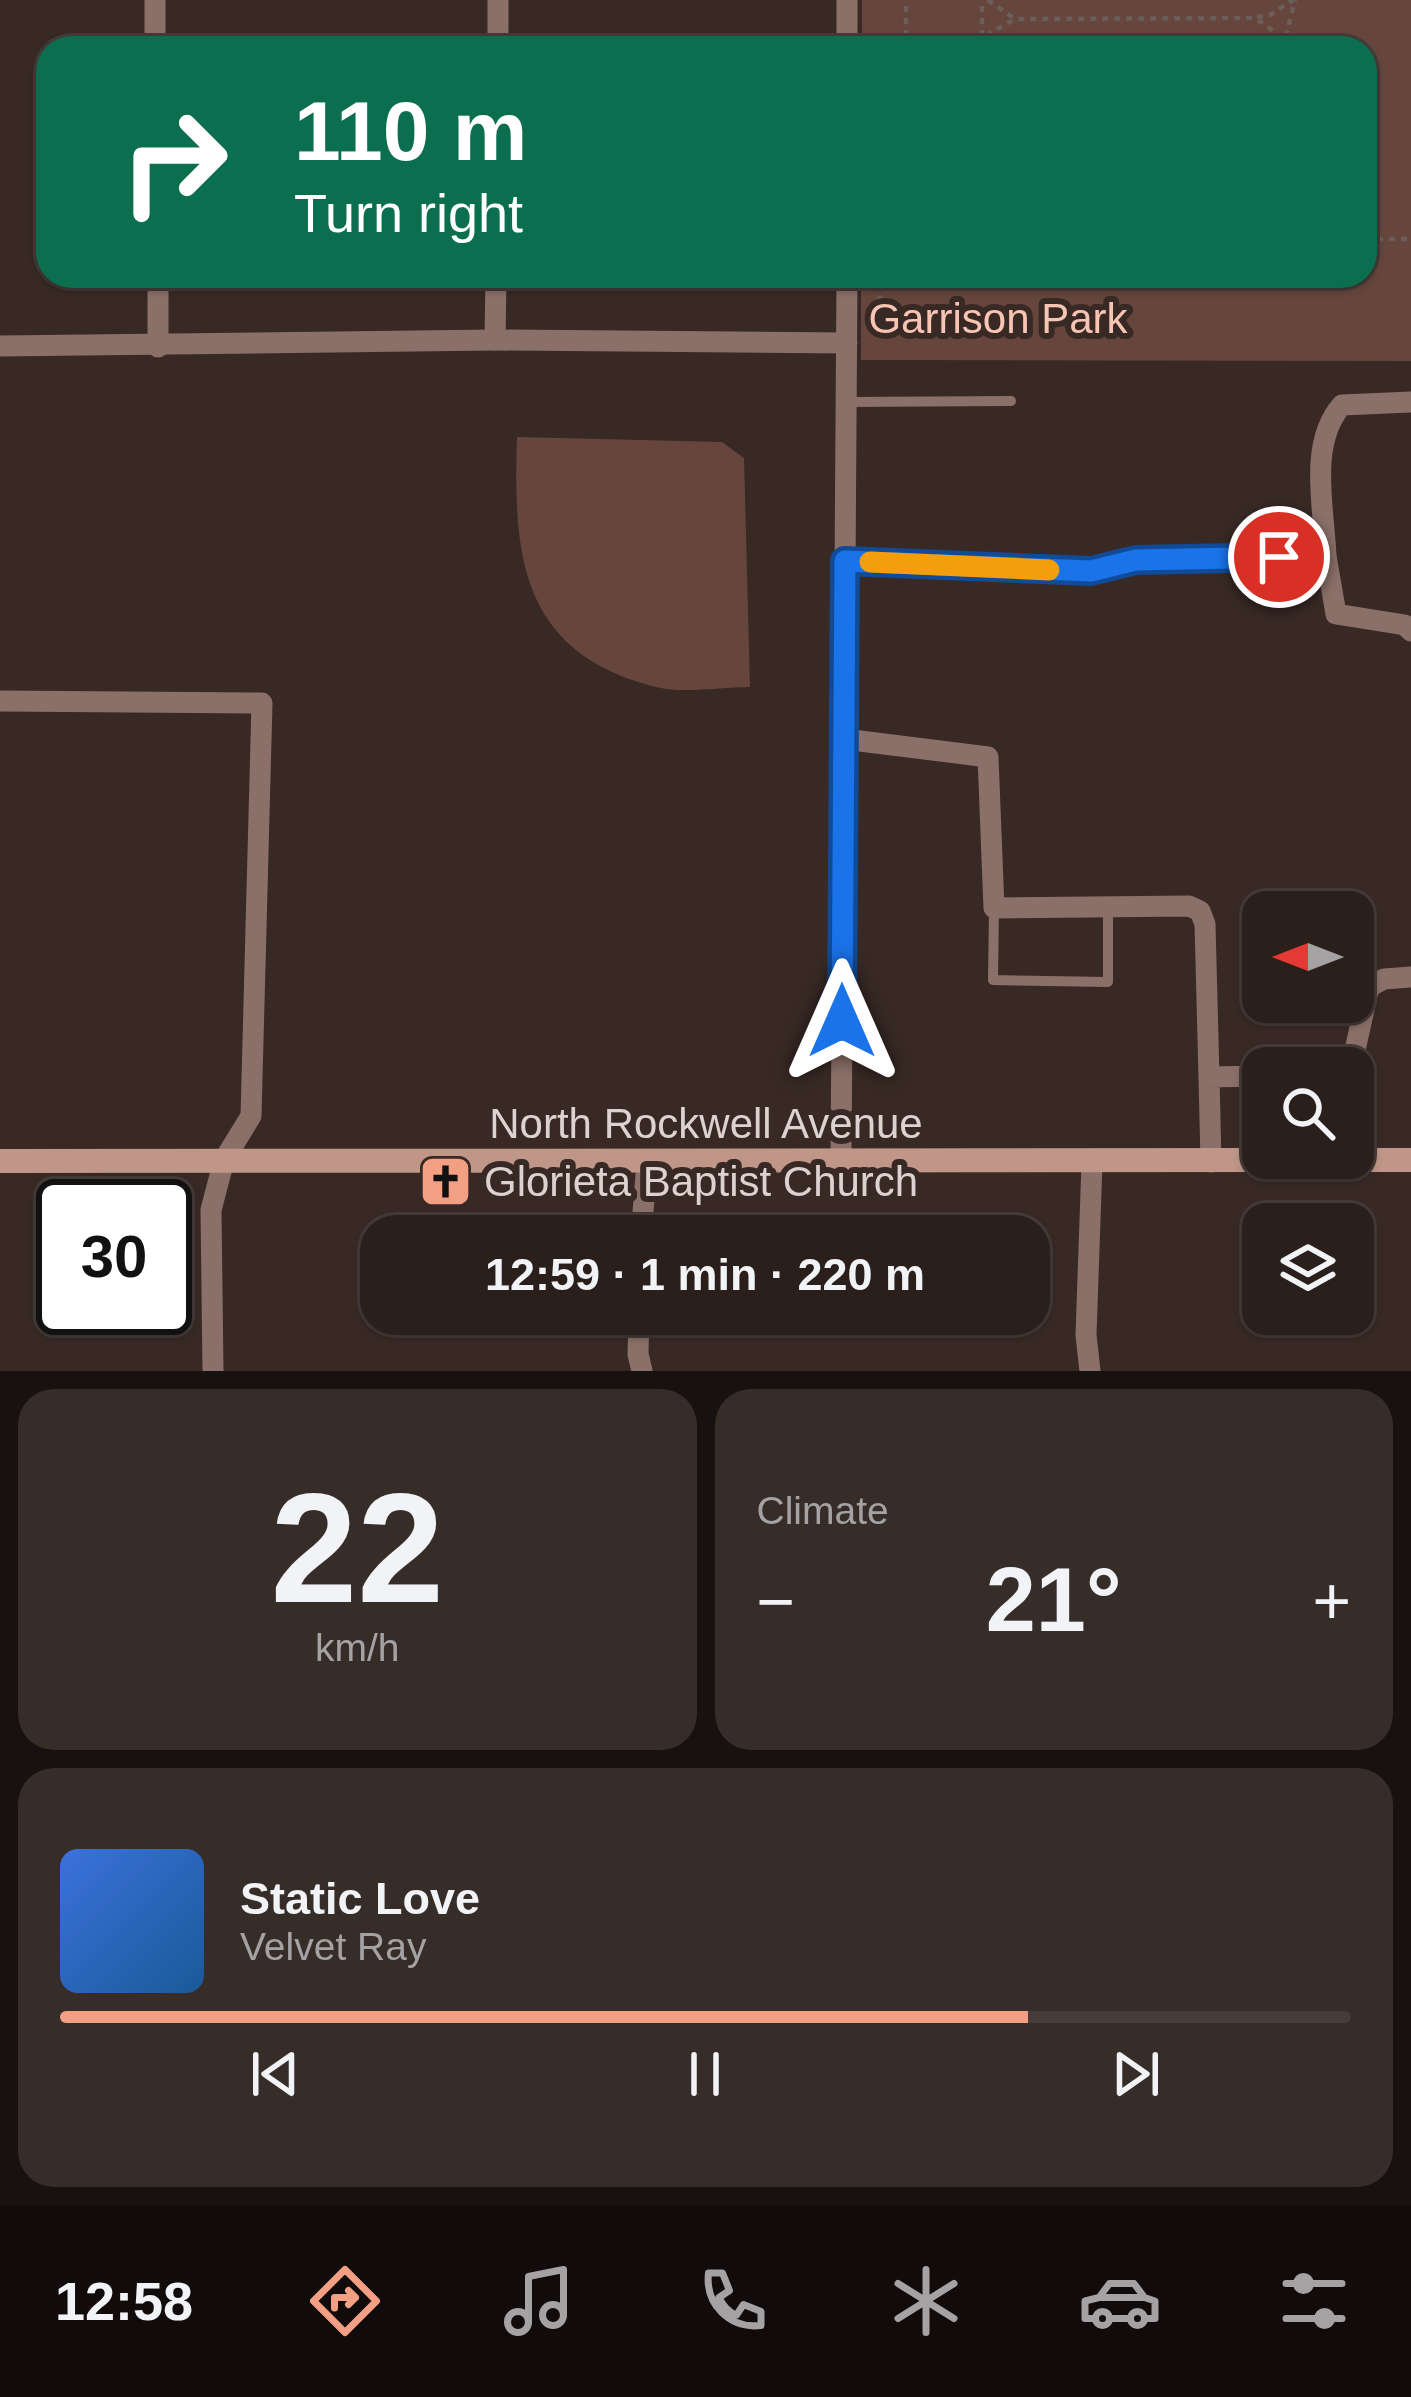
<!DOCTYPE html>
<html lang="en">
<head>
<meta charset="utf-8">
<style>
	:root { --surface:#2a1f1b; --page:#362c28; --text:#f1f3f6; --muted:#a5a2a3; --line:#463d3a; --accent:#f39f83 }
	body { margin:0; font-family:Helvetica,sans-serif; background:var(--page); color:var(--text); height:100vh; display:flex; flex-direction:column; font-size:45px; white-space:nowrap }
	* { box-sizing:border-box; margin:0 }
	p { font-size:39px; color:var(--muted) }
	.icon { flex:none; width:66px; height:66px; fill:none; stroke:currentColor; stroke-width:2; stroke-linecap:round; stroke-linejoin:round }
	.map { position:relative; height:1371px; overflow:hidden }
	.drawer { display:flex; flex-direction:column; gap:18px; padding:18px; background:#17110f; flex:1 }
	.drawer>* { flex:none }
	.hud { position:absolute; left:36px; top:36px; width:1341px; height:252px; border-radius:36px; box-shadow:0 3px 9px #0004,0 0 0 3px var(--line); background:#0b6e4f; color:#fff; overflow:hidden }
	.needle { width:78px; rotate:270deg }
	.buttons { position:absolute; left:1242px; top:891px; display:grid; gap:24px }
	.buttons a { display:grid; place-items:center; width:132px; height:132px; border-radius:24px; background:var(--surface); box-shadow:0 3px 9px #0004,0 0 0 3px var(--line); font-size:60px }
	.speed { position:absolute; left:36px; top:1179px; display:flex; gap:24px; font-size:60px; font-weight:700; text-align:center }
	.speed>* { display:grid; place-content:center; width:156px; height:156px; border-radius:50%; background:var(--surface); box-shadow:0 3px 9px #0004,0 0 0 3px var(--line); line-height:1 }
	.speed .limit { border:6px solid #111; border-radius:18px; background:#fff; color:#111 }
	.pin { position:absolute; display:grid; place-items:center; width:102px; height:102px; color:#fff; margin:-51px; border:6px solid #fff; border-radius:50%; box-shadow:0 3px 12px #0007 }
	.me { position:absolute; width:132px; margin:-66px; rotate:0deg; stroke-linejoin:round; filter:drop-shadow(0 0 9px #0008) }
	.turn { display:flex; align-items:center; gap:42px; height:252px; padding:0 60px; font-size:54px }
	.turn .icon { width:156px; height:156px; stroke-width:2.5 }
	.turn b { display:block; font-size:84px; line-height:102px }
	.big { font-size:90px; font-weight:600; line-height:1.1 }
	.drawer .tile { flex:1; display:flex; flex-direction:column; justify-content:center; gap:18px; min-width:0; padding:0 42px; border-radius:36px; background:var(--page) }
	.drawer .dial { align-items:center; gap:0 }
	.dial b { font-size:156px; line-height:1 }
	.song { display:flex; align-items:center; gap:36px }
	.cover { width:144px; height:144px; border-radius:18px; background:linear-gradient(135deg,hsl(220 70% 55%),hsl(210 70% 35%)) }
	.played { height:12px; border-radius:6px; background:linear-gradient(90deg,var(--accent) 75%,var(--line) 75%) }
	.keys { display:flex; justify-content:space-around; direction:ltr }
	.heat { display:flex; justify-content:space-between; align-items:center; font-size:66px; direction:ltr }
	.drawer .tiles { flex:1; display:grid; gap:18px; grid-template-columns:1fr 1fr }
	.tile:last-child { grid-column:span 2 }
	.trip { position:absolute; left:360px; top:1215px; width:690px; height:120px; border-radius:36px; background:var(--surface); box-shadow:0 3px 9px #0004,0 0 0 3px var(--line); font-weight:600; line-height:120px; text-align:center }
	.menu { display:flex; height:192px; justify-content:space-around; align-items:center; background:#110c0b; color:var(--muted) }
	.menu .icon { width:84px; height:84px }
	.menu .current { color:var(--accent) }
	.menu b { font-size:54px; color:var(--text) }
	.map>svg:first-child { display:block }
</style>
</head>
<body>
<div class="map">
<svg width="1411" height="1371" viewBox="0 0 1411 1371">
	<rect width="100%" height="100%" fill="#382924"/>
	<g fill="#66463c">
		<path d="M862,0H1411V361L861,360V276H1365V48H862Z"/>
		<path d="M517,437L722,442L744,458L750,687C721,687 684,694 656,687C520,653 513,555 517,437Z"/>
	</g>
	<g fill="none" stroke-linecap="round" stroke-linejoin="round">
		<g stroke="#6b5d59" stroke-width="4.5" stroke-dasharray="6 6" stroke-linecap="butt">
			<path d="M988,0L1015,19"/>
			<path d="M1257,17L1270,15L1293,0"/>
			<path d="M906,48V0"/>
			<path d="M982,48V0"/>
			<path d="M984,48L990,33L1015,19L1251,18C1268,23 1275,31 1280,48"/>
			<path d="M1283,48L1295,0"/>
			<path d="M1365,239H1411"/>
			<path d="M871,311L895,276"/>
		</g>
		<g stroke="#8a7068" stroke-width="10">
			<path d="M847,402L1011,401"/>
			<path d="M994,908L993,980L1108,982V907"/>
		</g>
		<g stroke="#8a7068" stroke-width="21">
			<path d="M155,0V48"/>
			<path d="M847,0V48"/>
			<path d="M498,48V0"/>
			<path d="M158,276V347"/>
			<path d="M495,340L496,276"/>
			<path d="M0,346L495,340L847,343"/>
			<path d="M1326,556L1336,614L1405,625L1411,631"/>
			<path d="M845,561L1091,571L1136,560L1326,556C1324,508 1308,443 1342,405L1411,402"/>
			<path d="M0,701L262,703L251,1116L224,1160L211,1210L213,1371"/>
			<path d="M844,739L988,757L994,908L1189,906L1200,911L1205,924L1209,1077"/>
			<path d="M1351,1068L1369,987L1384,979L1411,977"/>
			<path d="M1211,1162L1209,1077L1263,1076"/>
			<path d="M841,1163L847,276"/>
			<path d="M641,1236L647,1163"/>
			<path d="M639,1314L638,1354L642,1371"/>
			<path d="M1090,1371L1086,1335L1092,1163"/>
		</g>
		<path stroke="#bf9688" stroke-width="24" d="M0,1161L1411,1160"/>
	</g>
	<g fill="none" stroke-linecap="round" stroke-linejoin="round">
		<defs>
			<path id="route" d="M842,1021L845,561L1091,571L1136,560L1279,557"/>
		</defs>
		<use href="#route" stroke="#114b97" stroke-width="30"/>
		<use href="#route" stroke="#1a73e8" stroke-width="21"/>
		<path stroke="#f59e0b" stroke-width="21" d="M870,562L1049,570"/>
	</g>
	<defs>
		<symbol id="church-square" viewBox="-11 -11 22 22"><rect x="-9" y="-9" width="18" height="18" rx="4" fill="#f39f83" stroke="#382924"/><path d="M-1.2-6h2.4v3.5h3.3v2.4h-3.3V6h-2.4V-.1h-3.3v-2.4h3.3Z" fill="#111"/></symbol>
	</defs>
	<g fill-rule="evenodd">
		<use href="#church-square" x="416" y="1152" width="59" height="59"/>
	</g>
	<g text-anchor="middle" stroke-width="12" stroke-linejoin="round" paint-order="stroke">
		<g font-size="42" fill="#f9c4b3" stroke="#382924">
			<text x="998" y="333">Garrison Park</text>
		</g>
		<g font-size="42" fill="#dcd2cf" stroke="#382924">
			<text x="706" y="1138">North Rockwell Avenue</text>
		</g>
		<g font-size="42" fill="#dcd2cf" stroke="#382924" text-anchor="start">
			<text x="484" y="1196">Glorieta Baptist Church</text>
		</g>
	</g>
</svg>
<div class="buttons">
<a><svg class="needle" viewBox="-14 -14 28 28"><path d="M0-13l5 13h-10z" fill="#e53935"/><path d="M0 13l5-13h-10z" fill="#a5a2a3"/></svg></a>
<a><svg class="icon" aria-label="search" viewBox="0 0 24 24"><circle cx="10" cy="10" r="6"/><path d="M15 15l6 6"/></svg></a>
<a><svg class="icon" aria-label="layers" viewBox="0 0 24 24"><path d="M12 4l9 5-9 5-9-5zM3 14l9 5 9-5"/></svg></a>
</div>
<div class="speed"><div class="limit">30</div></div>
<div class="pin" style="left:1279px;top:557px;background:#d93025"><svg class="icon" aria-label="arrive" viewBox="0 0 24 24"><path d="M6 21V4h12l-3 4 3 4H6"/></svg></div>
<svg class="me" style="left:842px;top:1021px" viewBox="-20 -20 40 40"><path d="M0-17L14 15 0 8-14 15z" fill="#1a73e8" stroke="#fff" stroke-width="4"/></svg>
<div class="trip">12:59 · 1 min · 220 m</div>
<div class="hud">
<div class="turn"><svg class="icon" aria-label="right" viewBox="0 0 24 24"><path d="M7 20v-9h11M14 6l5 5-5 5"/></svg><div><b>110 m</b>Turn right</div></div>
</div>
</div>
<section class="drawer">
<div class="tiles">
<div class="tile dial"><b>22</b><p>km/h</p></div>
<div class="tile"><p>Climate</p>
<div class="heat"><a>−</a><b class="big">21°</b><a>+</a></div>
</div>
<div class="tile">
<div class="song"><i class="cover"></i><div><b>Static Love</b><p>Velvet Ray</p></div></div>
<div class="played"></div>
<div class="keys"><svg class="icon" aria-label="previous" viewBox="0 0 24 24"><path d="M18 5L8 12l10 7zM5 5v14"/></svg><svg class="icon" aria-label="pause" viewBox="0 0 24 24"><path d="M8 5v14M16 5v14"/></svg><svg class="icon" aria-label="next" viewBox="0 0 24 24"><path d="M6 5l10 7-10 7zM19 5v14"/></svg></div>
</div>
</div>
</section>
<nav class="menu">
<b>12:58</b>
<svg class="icon current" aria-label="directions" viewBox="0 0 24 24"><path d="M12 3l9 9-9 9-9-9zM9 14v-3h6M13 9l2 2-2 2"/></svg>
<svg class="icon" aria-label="music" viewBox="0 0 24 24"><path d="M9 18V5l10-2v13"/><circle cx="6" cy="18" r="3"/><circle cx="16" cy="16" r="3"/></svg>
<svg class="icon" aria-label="phone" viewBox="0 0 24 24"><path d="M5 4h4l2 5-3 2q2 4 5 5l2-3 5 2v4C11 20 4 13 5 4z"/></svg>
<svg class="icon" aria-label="climate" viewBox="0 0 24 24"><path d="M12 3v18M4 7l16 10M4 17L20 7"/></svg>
<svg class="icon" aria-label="car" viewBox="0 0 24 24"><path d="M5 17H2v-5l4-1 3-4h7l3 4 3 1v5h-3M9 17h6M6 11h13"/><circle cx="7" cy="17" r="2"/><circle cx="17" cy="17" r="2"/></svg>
<svg class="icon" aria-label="filters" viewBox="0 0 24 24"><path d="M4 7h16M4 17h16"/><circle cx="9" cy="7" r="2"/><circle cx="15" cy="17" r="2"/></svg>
</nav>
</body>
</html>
